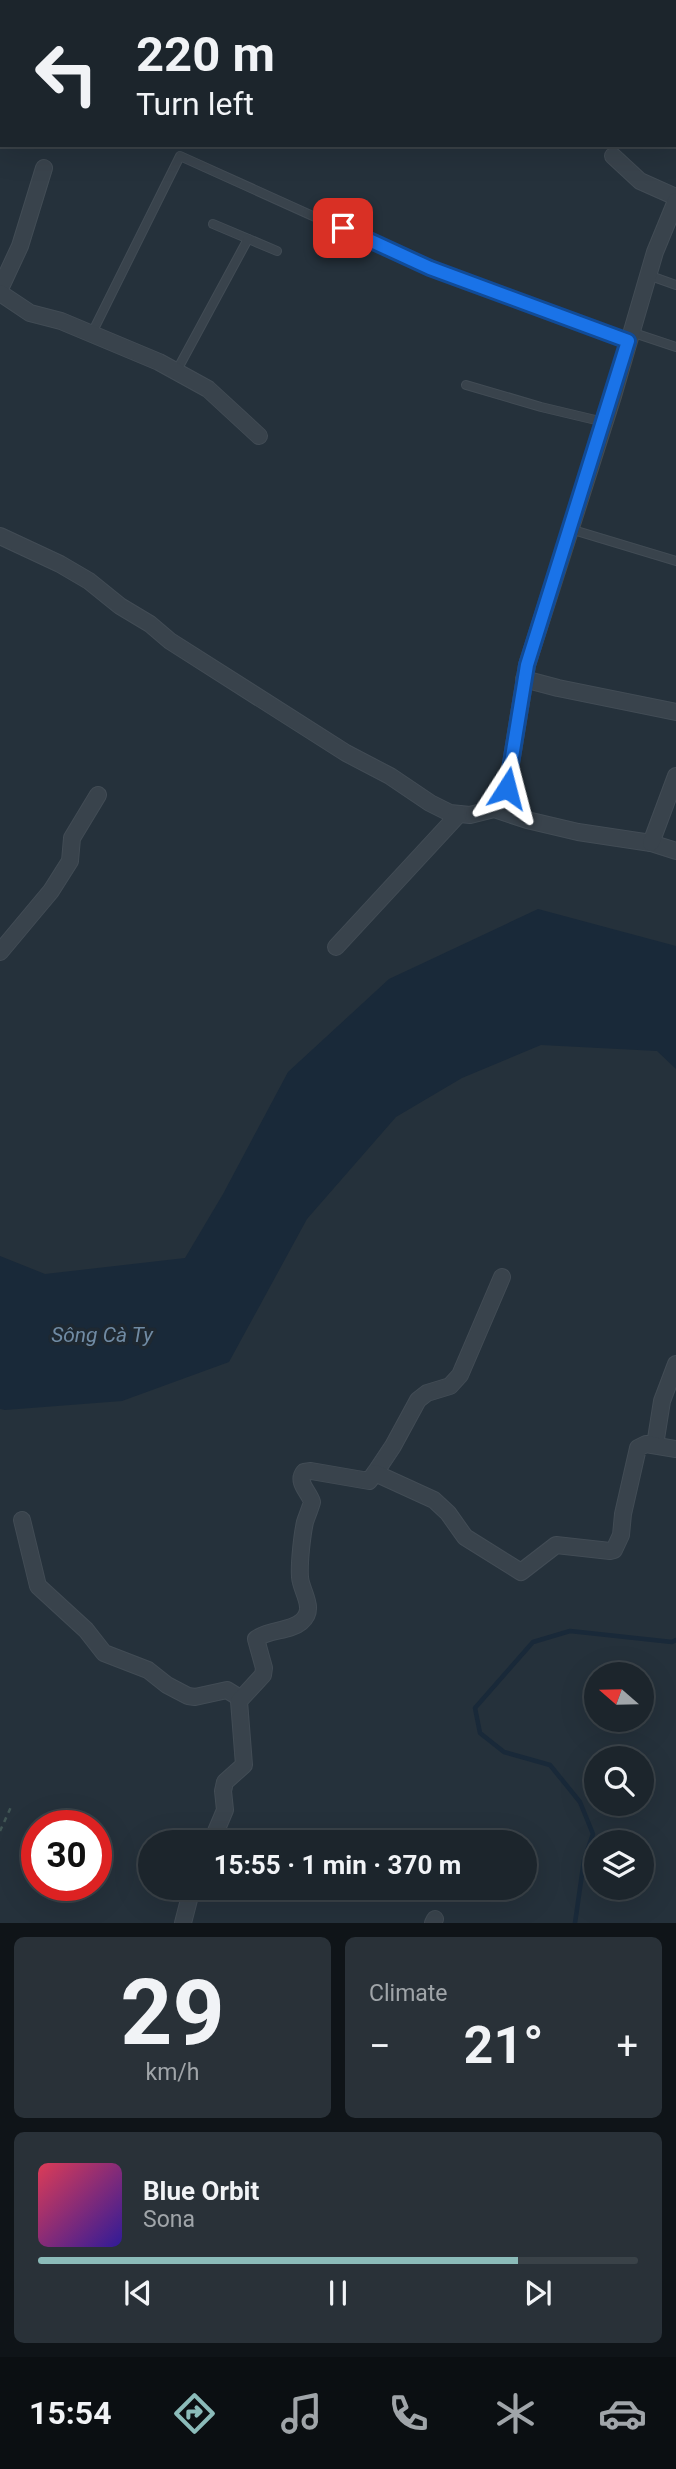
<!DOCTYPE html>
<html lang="en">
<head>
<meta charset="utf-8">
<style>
	:root { --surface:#1c252c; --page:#293138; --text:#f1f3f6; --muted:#a0a5a9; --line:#3a4248; --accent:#8bbbb9 }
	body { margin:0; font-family:Roboto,sans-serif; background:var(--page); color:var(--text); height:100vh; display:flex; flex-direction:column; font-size:26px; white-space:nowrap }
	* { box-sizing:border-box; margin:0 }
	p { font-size:23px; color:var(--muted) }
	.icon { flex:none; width:38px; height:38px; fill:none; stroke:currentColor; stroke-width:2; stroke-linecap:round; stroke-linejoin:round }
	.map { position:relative; height:1923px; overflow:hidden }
	.details { display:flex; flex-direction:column; gap:14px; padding:14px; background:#0f1418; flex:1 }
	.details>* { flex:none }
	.hud { position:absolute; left:0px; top:0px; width:677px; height:147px; box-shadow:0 7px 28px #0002,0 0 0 2px var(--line); background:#1c252c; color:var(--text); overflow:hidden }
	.needle { width:46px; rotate:290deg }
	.buttons { position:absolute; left:584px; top:1662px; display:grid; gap:14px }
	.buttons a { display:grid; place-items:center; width:70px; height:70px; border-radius:50%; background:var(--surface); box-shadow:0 7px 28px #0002,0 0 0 2px var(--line); font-size:35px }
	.speed { position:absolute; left:21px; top:1810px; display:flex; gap:14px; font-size:35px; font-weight:700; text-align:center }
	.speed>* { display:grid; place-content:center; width:91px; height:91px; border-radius:50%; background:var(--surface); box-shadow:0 7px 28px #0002,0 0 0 2px var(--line); line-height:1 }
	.speed .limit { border:10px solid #d22; background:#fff; color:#111 }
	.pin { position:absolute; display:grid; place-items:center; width:60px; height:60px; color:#fff; margin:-30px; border-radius:14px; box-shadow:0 4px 10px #0006 }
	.me { position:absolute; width:77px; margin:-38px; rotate:9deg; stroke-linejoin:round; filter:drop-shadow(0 0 5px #0008) }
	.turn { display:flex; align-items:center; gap:24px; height:147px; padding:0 21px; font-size:32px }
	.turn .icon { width:91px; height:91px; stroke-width:2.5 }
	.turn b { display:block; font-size:49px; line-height:60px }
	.big { font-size:52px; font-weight:700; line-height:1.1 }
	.details .widget { flex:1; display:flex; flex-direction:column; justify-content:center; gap:10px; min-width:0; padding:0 24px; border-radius:10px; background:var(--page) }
	.details .dial { align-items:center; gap:0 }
	.dial b { font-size:91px; line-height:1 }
	.song { display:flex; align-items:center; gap:21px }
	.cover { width:84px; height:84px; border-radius:10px; background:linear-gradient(135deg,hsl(350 70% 55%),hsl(250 70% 35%)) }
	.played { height:7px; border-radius:4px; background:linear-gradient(90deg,var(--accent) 80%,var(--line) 80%) }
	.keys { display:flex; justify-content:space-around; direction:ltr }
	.heat { display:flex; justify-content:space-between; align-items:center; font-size:38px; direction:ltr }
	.details .tiles { flex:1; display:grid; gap:14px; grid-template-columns:1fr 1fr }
	.widget:last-child { grid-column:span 2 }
	.trip { position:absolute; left:138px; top:1830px; width:399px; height:70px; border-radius:35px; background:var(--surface); box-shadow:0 7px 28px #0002,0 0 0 2px var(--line); font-weight:700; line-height:70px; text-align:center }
	.menu { display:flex; height:112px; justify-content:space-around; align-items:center; background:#0b0f12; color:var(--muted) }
	.menu .icon { width:49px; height:49px }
	.menu .active { color:var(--accent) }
	.menu b { font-size:32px; color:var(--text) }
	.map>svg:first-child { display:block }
</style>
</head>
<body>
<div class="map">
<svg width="676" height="1923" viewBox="0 0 676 1923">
	<rect width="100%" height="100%" fill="#25313b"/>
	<path fill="#192939" d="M538,909L676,946V1069L657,1051L541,1045L462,1078L396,1117L307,1219L229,1362L122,1401L5,1410L0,1409V1256L45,1274L185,1258L223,1194L288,1072L389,979Z"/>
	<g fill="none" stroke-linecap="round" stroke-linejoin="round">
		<path stroke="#192939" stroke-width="4.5" d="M575,1923L584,1860L593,1834L580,1802L550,1765L504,1752L480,1733L475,1708L533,1642L570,1631L672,1642L676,1640"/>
		<defs>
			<g id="service">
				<path d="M213,224L277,251"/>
				<path d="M648,275L676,285"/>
				<path d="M631,332L676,347"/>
				<path d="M91,335L180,156L430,269L628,341"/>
				<path d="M176,372L248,239"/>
				<path d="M466,385L541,407L604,422"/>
				<path d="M570,529L676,561"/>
			</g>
			<g id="minor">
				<path d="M613,156L640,181L676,197"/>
				<path d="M0,289L20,246L44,168"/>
				<path d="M0,293L30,313L61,321L159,362L208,389L259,436"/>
				<path d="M0,536L60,564L89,581L120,606L150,624L170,641L346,753L390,776L430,803L450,813L470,815L494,809L527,820L578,832L651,843L676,851"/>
				<path d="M524,679L558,688L676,712"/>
				<path d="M494,809L500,804L507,788L527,665L613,396L655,252L676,201"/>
				<path d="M651,843L676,776"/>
				<path d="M336,947L459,814"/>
				<path d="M0,952L51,891L70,861L72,838L98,795"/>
				<path d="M655,1445L662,1401L676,1364"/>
				<path d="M375,1473L393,1446L418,1400L427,1393L450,1386L460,1375L502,1277"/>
				<path d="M22,1520L38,1586L86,1630L104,1653L148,1670L167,1685L188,1696L195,1697L227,1690L240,1698"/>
				<path d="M211,1843L225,1810L223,1791L225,1782L244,1765L239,1701L263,1675L264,1668L256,1639C269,1629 289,1632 301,1622C317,1609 301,1592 300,1577C299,1563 302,1536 305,1522C307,1516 310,1509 312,1502C309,1492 296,1482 304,1472L311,1471L369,1481L375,1473L434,1500L448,1513L465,1537L521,1572L556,1545L610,1551L614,1550L621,1535L623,1514L638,1448L646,1444L676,1449"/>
				<path d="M183,1923L192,1888"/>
				<path d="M433,1923L435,1919"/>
			</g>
		</defs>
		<use href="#service" stroke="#424c55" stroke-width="10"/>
		<use href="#minor" stroke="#424c55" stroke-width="18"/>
		<path stroke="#405554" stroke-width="2.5" stroke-dasharray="5 5" stroke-linecap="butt" d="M0,1831L11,1807"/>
		<use href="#service" stroke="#39434c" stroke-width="8"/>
		<use href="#minor" stroke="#39434c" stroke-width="16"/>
	</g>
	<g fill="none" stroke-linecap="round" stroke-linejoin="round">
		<defs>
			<path id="route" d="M343,228L430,268L628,341L527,665L507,788"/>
		</defs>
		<use href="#route" stroke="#114b97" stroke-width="18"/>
		<use href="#route" stroke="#1a73e8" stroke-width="12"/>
	</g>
	<g text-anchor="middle" stroke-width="7" stroke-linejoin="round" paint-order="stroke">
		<g font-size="21" font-style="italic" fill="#708ba4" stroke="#1e2831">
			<text x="102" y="1342">Sông Cà Ty</text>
		</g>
	</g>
</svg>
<div class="buttons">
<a><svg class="needle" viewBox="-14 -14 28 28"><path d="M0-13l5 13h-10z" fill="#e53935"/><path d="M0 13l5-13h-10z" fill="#a0a5a9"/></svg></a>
<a><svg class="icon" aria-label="search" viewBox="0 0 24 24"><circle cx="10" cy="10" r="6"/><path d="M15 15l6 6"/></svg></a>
<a><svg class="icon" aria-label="layers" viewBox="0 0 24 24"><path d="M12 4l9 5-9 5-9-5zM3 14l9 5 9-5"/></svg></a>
</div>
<div class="speed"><div class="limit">30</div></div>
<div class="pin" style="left:343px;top:228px;background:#d93025"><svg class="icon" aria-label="arrive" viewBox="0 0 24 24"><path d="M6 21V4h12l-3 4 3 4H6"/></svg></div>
<svg class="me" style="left:507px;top:788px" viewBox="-20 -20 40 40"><path d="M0-17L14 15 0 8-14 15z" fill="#1a73e8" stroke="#fff" stroke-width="4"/></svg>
<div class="trip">15:55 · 1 min · 370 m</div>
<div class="hud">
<div class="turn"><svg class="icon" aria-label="left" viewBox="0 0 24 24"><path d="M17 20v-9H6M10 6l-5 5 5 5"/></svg><div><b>220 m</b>Turn left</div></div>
</div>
</div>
<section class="details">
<div class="tiles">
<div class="widget dial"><b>29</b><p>km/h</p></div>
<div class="widget"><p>Climate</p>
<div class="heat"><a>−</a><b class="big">21°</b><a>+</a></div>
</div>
<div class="widget">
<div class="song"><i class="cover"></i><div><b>Blue Orbit</b><p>Sona</p></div></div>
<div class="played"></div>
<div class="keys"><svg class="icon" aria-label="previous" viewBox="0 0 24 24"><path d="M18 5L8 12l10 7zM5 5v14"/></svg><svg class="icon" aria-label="pause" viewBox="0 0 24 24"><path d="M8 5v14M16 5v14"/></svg><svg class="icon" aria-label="next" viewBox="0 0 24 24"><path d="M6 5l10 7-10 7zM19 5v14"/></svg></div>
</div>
</div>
</section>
<nav class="menu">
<b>15:54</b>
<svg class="icon active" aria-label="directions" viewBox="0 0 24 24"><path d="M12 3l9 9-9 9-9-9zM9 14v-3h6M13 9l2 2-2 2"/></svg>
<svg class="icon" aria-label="music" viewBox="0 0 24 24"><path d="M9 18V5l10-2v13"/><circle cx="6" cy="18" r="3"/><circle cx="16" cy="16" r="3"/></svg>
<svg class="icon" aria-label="phone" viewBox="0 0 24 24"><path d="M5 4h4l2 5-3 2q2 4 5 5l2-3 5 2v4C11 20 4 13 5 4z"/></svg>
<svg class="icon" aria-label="climate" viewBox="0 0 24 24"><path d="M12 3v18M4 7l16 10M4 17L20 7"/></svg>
<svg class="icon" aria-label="car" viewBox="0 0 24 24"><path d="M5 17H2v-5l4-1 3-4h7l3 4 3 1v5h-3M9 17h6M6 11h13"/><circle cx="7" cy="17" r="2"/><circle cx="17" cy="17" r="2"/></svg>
</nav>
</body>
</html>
